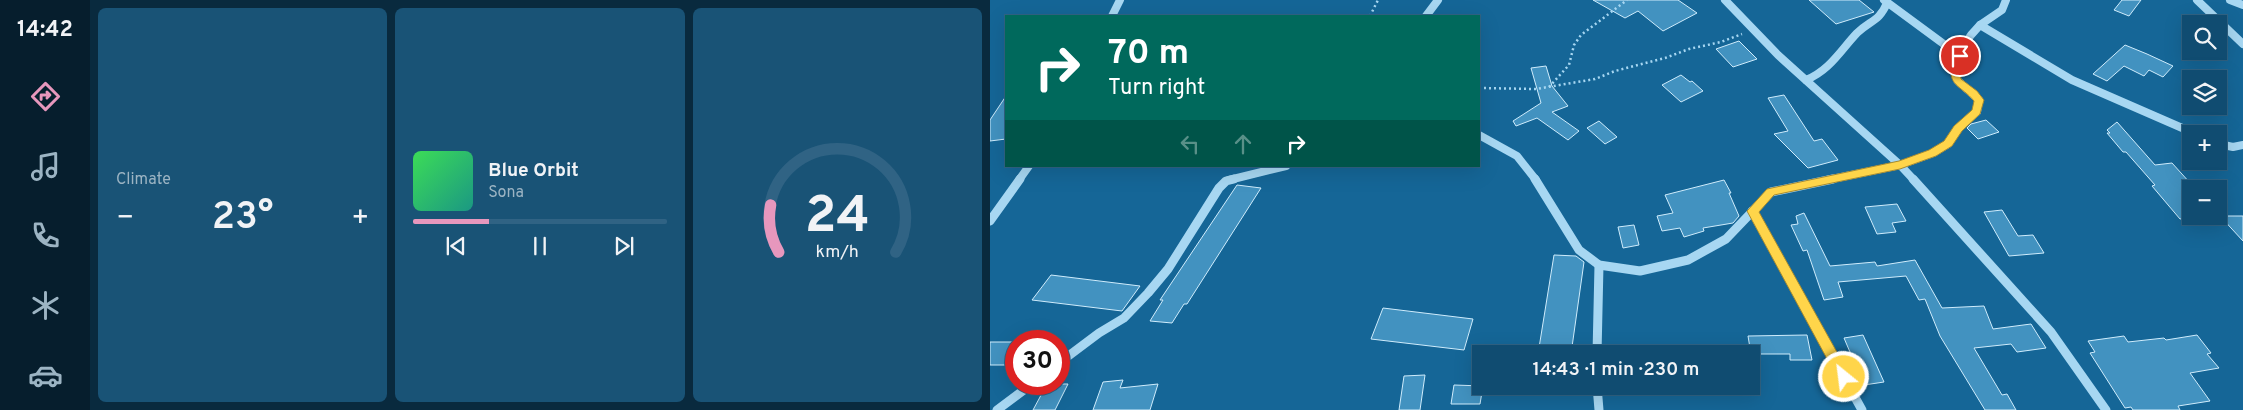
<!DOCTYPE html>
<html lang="en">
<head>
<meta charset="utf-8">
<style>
	:root { --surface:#104c71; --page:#195376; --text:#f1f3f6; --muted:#9cb4c3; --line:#306384; --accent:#e797bd }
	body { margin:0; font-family:Overpass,sans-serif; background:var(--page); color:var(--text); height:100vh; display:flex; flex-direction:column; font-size:19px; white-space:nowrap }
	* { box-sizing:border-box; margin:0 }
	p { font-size:16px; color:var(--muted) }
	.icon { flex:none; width:28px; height:28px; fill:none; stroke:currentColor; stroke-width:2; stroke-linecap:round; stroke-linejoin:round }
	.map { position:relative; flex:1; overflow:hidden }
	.details { display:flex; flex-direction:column; gap:8px; padding:8px; background:#092a3e; width:900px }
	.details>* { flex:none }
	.hud { position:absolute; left:15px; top:15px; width:475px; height:152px; border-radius:0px; box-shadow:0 5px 20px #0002,0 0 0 1px var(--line); background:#00695c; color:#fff; overflow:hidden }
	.buttons { position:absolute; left:1192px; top:15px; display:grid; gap:10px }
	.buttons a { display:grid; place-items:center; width:45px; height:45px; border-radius:0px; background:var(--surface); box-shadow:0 5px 20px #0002,0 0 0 1px var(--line); font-size:25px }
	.speed { position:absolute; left:15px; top:330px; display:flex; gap:10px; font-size:25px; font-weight:700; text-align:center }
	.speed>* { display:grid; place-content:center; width:65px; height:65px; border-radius:50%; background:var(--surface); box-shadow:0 5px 20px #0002,0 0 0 1px var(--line); line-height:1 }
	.speed .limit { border:8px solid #d22; background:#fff; color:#111 }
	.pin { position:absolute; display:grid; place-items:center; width:42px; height:42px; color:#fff; margin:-21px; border:2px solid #fff; border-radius:50%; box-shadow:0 1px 5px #0007 }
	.me { position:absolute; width:55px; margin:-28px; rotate:331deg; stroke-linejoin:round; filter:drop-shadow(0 0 4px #0008) }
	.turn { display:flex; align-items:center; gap:18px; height:105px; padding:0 20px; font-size:22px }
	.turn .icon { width:65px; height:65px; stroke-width:2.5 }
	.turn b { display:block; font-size:35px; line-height:42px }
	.lanes { display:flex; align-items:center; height:48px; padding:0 20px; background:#0003; justify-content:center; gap:25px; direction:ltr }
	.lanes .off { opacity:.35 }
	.big { font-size:38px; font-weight:600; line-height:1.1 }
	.details .widget { flex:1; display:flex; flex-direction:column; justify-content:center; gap:8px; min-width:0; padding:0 18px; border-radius:8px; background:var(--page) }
	.details .dial { align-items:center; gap:0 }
	.dial svg { height:130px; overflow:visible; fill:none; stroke:var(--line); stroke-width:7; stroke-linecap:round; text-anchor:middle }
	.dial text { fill:var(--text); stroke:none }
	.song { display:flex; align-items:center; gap:15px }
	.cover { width:60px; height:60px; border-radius:8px; background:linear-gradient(135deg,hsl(130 70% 55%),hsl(170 70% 35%)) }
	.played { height:5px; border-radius:2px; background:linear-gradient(90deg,var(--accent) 30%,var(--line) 30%) }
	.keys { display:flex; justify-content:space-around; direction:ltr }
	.heat { display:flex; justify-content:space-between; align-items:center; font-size:28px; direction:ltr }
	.details .tiles { flex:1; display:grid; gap:8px; grid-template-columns:repeat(3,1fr) }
	.trip { position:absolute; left:482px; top:345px; width:288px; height:50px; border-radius:0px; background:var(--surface); box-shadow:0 5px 20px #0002,0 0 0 1px var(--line); font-weight:600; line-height:50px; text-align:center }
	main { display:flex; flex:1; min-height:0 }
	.tab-bar { display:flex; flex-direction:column; width:90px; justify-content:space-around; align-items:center; background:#061e2d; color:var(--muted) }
	.tab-bar .icon { width:35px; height:35px }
	.tab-bar .on { color:var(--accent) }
	.tab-bar b { font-size:22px; color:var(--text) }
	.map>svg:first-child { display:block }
</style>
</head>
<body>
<main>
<nav class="tab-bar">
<b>14:42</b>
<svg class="icon on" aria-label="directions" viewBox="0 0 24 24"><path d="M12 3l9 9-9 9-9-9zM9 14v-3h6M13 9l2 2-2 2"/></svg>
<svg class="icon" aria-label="music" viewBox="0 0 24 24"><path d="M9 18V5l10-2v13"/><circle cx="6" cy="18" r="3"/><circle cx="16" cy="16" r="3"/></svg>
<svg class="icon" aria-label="phone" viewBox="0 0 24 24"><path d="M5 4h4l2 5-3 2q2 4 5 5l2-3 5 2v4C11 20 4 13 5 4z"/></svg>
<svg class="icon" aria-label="climate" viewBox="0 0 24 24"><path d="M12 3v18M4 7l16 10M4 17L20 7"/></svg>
<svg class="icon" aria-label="car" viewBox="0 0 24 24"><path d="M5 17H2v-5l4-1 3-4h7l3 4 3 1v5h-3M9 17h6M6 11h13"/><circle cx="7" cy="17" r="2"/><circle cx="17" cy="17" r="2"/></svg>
</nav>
<section class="details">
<div class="tiles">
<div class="widget"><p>Climate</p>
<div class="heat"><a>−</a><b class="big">23°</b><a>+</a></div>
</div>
<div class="widget">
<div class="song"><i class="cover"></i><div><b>Blue Orbit</b><p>Sona</p></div></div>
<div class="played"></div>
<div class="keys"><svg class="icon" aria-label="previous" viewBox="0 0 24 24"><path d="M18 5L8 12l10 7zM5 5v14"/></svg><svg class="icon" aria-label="pause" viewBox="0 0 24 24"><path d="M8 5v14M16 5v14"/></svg><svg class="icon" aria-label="next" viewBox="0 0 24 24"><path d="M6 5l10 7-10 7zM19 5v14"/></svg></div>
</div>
<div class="widget dial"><svg viewBox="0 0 100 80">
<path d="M14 69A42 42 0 1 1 86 69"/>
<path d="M14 69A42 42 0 0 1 9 40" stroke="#e797bd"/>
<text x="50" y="56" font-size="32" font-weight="700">24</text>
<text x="50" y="72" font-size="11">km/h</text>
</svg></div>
</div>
</section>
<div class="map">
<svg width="1253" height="410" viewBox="0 0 1253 410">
	<rect width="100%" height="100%" fill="#156697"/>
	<g fill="#4292c0" stroke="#cfecfc">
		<path d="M603,0H688L707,13L673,31L648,11L635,18Z"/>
		<path d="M819,0H869L884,12L846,24Z"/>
		<path d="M1132,0H1151L1139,16L1124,10Z"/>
		<path d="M749,41L767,59L743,67L726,49Z"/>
		<path d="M1135,45L1157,54L1183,66L1173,77L1159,70L1154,76L1134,66L1117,81L1103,74Z"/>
		<path d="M556,66L562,86L578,106L562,112L589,131L578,140L547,118L526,126L523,121L551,103L541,68Z"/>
		<path d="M691,75L700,82L702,81L713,91L691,102L672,85Z"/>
		<path d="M794,95L824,141L832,139L848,160L818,168L784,134L798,131L778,98Z"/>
		<path d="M16,96V139L0,141V120Z"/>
		<path d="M996,120L1009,132L988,139L977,128L981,124Z"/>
		<path d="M609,121L627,137L615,144L597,128Z"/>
		<path d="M1127,122L1165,165L1182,163L1201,184V217L1190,219L1162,186L1165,185L1136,152H1133L1117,133H1120L1117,130Z"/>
		<path d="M734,180L741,193H739L749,216L743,223L713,228L714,231L694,237L690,228L672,231L667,216L683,213L675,195Z"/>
		<path d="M247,185L271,188L197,304H194L182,323L160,321L173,300H170Z"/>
		<path d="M907,204L916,221L902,223L906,232L887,234L875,207Z"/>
		<path d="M1012,210L1028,236L1043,235L1054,253L1019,256L994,212Z"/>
		<path d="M814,213L840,266L885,262L887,266L925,260L952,308L994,306L1003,329L1041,324L1056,348L1027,352L1021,344L984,348L1012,395L1017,394L1026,410H995L950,336L935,299L929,300L916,276L848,282L853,297L834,300L817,250L813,251L801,225L808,224L806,216Z"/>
		<path d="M1230,216H1253V241Z"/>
		<path d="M644,225L649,245L633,248L628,227Z"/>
		<path d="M564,255L586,256L594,262L581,354H548Z"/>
		<path d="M61,275L150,286L132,311L42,300Z"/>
		<path d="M393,308L483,319L474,350L381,339Z"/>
		<path d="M817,335L822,360H800V354H761L758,336Z"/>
		<path d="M873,335L894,382L874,385L854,338Z"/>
		<path d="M1207,335L1221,353L1217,354L1229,368L1200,373L1220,401L1188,406L1190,410H1143L1141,407L1135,408L1100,353L1105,352L1098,341L1134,336L1138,342L1174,338L1176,340Z"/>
		<rect x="0" y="342" width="26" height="23"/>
		<path d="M435,375L430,410H409L414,376Z"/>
		<path d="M133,380L130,388L168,384L160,410H103L113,382Z"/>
		<path d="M57,384H78L65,410H43Z"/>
		<path d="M464,385L493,386L490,404H461Z"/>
	</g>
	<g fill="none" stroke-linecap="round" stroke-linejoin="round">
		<g stroke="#a7d7f2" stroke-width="2.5" stroke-dasharray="2 3" stroke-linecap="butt">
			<path d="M380,16L388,0"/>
			<path d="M559,87L579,65L584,45L591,35L637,0"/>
			<path d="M489,88L546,89L605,79L625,71L675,58L699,49L731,42L752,34"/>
		</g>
		<g stroke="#a7d7f2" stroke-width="8">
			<path d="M735,0L788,55L910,165L924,180"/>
			<path d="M894,0L970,56"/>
			<path d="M1207,0L1253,44"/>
			<path d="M1240,0L1253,5"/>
			<path d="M122,16L130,0"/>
			<path d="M436,16L448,0"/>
			<path d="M990,25L1082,80L1206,134"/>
			<path d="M816,80C840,70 850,51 867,33C880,20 889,22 897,3"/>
			<path d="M489,135L527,156L546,180"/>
			<path d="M1229,144L1243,147L1253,145"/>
			<path d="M29,180L39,166"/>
			<path d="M239,180L296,166"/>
			<path d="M837,180L910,165L943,153L958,144L968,128L987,112L989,100L967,80L965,70L974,45L981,35L990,25L1012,10L1016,0"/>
		</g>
		<g stroke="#a7d7f2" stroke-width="9">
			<path d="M545,179L589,250L609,265L650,271L698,260L736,239L781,192L843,179"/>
			<path d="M923,179L1061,332L1116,410"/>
			<path d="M762,211L872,410"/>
			<path d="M0,221L30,179"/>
			<path d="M607,354L609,265"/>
			<path d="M69,363L109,333L134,318L158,293L178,269L229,188L236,181L244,179"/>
			<path d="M607,386L609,410"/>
			<path d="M7,410L42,384"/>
		</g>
	</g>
	<path fill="#ffd54a" stroke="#a68a30" d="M970,53L975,56L970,70L971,79L987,91L994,100L990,114L972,131L962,146L946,156L910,169L784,195L769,212L858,372L860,377L858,381L854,383L849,381L757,211L777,189L909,161L939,150L954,141L964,126L982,110L984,101C972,86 955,85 963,62C965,57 965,55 970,53Z"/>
</svg>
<div class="buttons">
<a><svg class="icon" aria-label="search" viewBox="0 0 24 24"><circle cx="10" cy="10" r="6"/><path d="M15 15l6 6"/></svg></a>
<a><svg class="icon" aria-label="layers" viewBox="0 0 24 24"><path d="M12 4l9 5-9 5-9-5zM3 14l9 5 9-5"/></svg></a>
<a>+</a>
<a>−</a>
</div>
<div class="speed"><div class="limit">30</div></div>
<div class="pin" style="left:970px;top:56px;background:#d93025"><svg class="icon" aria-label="arrive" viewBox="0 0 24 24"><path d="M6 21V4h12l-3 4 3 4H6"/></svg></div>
<svg class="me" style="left:854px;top:377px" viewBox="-20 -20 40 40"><circle r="17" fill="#ffd54a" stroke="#fff" stroke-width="3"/><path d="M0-11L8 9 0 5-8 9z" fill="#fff"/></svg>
<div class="trip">14:43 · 1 min · 230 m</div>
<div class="hud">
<div class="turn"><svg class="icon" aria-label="right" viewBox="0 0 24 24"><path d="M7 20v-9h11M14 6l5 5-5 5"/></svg><div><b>70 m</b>Turn right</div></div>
<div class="lanes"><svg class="icon off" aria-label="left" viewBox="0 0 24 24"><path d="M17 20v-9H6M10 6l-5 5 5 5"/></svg><svg class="icon off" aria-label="ahead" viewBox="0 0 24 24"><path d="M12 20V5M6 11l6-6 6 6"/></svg><svg class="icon" aria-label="right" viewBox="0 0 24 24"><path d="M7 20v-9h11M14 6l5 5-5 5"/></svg></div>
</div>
</div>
</main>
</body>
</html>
